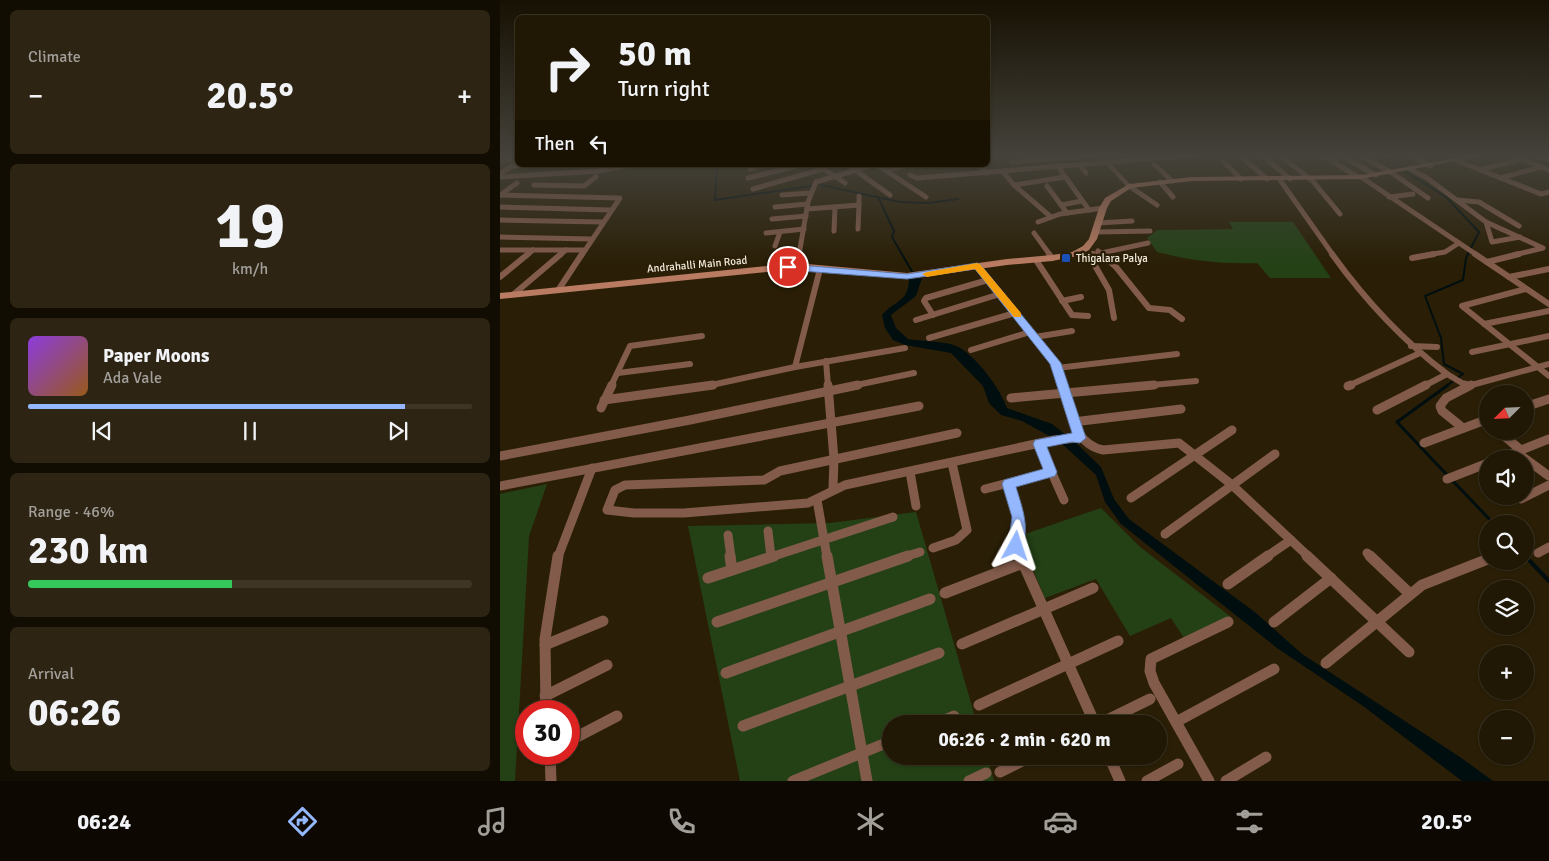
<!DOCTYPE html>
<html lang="en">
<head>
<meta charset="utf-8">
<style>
	:root { --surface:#201704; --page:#2d2413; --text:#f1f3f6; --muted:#a29f9a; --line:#3d3626; --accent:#94b7fd }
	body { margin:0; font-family:Signika,sans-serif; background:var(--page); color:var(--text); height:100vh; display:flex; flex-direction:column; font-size:19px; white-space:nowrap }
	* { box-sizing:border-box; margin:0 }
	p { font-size:16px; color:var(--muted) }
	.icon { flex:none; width:28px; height:28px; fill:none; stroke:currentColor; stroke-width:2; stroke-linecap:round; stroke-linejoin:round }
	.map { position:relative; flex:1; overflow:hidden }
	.sheet { display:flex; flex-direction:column; gap:10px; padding:10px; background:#120d02; width:500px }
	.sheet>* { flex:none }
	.hud { position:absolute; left:15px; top:15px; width:475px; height:152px; border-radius:8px; box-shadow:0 1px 4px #0004,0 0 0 1px var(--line); background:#201704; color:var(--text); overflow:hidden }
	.needle { width:32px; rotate:246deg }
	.fabs { position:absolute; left:979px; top:385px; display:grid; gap:10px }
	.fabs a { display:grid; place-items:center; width:55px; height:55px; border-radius:50%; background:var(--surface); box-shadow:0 1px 4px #0004,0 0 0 1px var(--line); font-size:25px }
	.speed { position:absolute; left:15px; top:700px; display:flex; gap:10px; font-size:25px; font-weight:700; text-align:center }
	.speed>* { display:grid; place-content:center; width:65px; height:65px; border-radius:50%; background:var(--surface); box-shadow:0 1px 4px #0004,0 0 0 1px var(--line); line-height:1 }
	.speed .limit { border:8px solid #d22; background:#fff; color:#111 }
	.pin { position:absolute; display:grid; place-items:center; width:42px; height:42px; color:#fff; margin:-21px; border:2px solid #fff; border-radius:50%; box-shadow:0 1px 5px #0007 }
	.me { position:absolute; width:55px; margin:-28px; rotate:5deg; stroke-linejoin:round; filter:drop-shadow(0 0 4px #0008) }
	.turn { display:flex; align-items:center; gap:18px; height:105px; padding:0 20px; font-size:22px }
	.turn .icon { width:65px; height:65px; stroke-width:2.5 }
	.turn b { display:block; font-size:35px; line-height:42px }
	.then { display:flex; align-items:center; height:48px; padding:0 20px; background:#0003; gap:10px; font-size:19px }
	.big { font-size:38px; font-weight:800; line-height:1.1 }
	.sheet .tile { flex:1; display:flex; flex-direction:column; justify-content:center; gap:8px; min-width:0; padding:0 18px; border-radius:8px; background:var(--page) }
	.sheet .dial { align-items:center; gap:0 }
	.dial b { font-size:65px; line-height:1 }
	.song { display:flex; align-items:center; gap:15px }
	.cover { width:60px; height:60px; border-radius:8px; background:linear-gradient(135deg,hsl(270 70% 55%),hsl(30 70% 35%)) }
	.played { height:5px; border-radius:2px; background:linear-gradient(90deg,var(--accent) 85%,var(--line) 85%) }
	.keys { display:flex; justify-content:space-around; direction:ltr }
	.heat { display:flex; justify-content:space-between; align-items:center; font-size:28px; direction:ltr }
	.charge { height:8px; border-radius:4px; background:linear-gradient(90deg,#34c759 46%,var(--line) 0) }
	.trip { position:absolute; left:382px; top:715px; width:285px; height:50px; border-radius:25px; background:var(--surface); box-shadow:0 1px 4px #0004,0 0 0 1px var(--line); font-weight:800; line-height:50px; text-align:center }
	.tab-bar { display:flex; height:80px; justify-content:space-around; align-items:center; background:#0d0902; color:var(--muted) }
	.tab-bar .icon { width:35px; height:35px }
	.tab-bar .current { color:var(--accent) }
	.tab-bar b { font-size:22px; color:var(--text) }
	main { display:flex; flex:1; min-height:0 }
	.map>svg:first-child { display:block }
</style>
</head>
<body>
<main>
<section class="sheet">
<div class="tile"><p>Climate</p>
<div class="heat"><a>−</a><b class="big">20.5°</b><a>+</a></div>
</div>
<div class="tile dial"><b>19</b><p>km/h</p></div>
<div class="tile">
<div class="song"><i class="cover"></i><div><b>Paper Moons</b><p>Ada Vale</p></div></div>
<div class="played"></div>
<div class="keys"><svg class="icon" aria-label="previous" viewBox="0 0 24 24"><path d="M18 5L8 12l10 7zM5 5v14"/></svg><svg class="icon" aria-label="pause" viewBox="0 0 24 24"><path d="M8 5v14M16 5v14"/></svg><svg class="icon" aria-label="next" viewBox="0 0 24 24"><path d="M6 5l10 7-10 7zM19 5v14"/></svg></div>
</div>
<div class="tile"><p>Range · 46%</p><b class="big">230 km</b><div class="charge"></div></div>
<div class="tile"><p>Arrival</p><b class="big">06:26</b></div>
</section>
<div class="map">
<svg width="1049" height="781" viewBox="0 0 1049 781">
	<rect width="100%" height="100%" fill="#2a1f06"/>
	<g fill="#244116">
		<path d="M729,222H793L831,278H770L757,263C721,264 692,261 657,252L647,238L657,230L733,229Z"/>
		<path d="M47,484L29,536L15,781H0V494Z"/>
		<path d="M601,508L640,547L731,617L684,638L671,618L630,636L596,579L545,598L519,536Z"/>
		<path d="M416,512L477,724H391V756H487L494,781H240L188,526L330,523Z"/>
	</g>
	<g fill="#000e10">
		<path d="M422,278L416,296L391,315L396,328L408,339C424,342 448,340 462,349C480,362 499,387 507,408L552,424L566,435L553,438L522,421L501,415L489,403L483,386L451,353L405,345L393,340L385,328L382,315C396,299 408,303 409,279Z"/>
		<path d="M573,440L601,467L614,499L629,519L756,613L802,654L960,757L993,781H962L863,706L777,648L621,524L605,502L596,475L561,443Z"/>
	</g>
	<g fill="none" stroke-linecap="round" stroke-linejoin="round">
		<g stroke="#000e10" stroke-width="2">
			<path d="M879,155L946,197L979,232L966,258L963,280L925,296L941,338L944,364L963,374L946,386"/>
			<path d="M217,165L215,200L311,186"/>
			<path d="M321,185L400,202L428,203L458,199"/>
			<path d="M379,199L394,231L392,237L414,275"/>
		</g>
		<g stroke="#000e10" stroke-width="3">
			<path d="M948,476L897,422L948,385"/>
			<path d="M952,480L994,524"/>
			<path d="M1025,556L1026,557"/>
		</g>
		<path stroke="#000e10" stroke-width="4" d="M1025,556L1049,581"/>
		<g stroke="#825b4b" stroke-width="5">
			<path d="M762,155L790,179"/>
			<path d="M780,155L810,179"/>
			<path d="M822,155L858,177"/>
			<path d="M839,155L876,175"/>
			<path d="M860,155L892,173L928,198"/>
			<path d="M910,155L931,166"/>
			<path d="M1011,155L1049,170"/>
			<path d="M1034,155L1049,160"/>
			<path d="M743,158L767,179"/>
			<path d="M0,159H18"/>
			<path d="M723,161L741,179"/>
			<path d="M958,161L1041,194L1049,192"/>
			<path d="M511,162L600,155"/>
			<path d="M654,164L672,181"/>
			<path d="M318,165L345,183"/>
			<path d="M348,165L390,195"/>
			<path d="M377,165L385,170L409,165"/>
			<path d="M479,165L487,173"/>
			<path d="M557,165L589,210"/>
			<path d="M580,165L586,173"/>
			<path d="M13,166L31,165"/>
			<path d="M250,169L264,165"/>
			<path d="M910,169L927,178L986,222L1043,248L1014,255"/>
			<path d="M385,170L426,197"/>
			<path d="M980,170L1022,159"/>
			<path d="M503,172L514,185L551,217"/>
			<path d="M0,174L18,162"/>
			<path d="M410,175L417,178L695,155"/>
			<path d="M0,177L99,171L131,165"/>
			<path d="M861,177L977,255"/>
			<path d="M248,178L301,165"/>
			<path d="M1000,178L1041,167"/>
			<path d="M811,179L840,214"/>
			<path d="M780,180L833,255"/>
			<path d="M660,182L673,197"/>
			<path d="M34,185L84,186L96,177"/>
			<path d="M514,185L565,177"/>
			<path d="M547,186L567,213"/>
			<path d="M629,186L657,205"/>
			<path d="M253,189L323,169"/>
			<path d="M0,195L120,198L82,255"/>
			<path d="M0,195L17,183"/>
			<path d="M282,195L310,193"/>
			<path d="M889,197L913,194"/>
			<path d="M957,200L979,202L1019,226"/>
			<path d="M561,205L582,201"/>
			<path d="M0,207L111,210"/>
			<path d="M275,207L307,204"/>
			<path d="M307,209L359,205V196"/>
			<path d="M272,219L306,216"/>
			<path d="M0,220L103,222"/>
			<path d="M538,222L560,214L603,208"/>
			<path d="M986,222L992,242L1020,237"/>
			<path d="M598,223L632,221"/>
			<path d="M358,229L359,205"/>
			<path d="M334,231L335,207"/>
			<path d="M595,232L650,231"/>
			<path d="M266,233L304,229"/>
			<path d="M534,233L550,255"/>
			<path d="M0,237L92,239"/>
			<path d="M275,246L280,232"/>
			<path d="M0,250H85"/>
			<path d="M598,251L603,255"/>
			<path d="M27,255L33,250"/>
			<path d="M60,255L66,250"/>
			<path d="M299,255L308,202L316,182L373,165"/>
			<path d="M592,255L648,243"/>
			<path d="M927,255L945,252L959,243"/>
		</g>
		<g stroke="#825b4b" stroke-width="6">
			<path d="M549,254L552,258"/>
			<path d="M593,254L590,257L609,290L614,318"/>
			<path d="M601,254L616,267L649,308L670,310L682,319"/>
			<path d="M832,254C865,300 902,340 947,374L924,386"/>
			<path d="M975,254L1049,304"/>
			<path d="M912,258L934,254"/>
			<path d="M536,260L572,315L588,316"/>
			<path d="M987,262L1019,254"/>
			<path d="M296,266L299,254"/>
			<path d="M477,266L555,363L563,386"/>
			<path d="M0,277L28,254"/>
			<path d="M1009,277L1049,269"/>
			<path d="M59,289L82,254"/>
			<path d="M1026,289L962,306L1049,376"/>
			<path d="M14,294L61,254"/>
			<path d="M562,301L581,297"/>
			<path d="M433,315L424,301L426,298L488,280"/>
			<path d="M416,320L500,294"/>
			<path d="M984,324L1049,311"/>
			<path d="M535,337L572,331"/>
			<path d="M429,338L515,313"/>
			<path d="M911,346L937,347"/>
			<path d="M471,350L530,332"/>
			<path d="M972,352L1049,336"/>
			<path d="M326,361L328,386"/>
			<path d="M295,367L405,348"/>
			<path d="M557,368L677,354"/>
			<path d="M118,373L190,364"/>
			<path d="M947,374L967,386"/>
			<path d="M111,386L130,346L202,336"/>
			<path d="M207,386L295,367L320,269"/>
			<path d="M352,386L414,373"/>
			<path d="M641,386L696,381"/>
			<path d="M848,386L920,353"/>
			<path d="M968,386L1049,364"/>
		</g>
		<g stroke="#825b4b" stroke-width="9">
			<path d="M328,385L334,459L333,488"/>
			<path d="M562,385C571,410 573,444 603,450L679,443L731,484L809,557"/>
			<path d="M965,385L967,386"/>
			<path d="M848,386L851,385"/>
			<path d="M511,398L654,385"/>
			<path d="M104,400L213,385"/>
			<path d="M1025,407L1049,399"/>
			<path d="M101,408L112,385"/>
			<path d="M877,410L926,385"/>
			<path d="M573,422L681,409"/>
			<path d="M963,428L942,411L940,406L946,398L971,385"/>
			<path d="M998,431L1021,450"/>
			<path d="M457,433L280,471L264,480L125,485L115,490L107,510L134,513H184L308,503L345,485L554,440L580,438"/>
			<path d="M924,443L988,419"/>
			<path d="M539,444L564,500"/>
			<path d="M1016,452L1049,476"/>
			<path d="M0,456L190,420L358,385"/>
			<path d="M998,459L1049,439"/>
			<path d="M410,472L416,506"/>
			<path d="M947,479L988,463"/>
			<path d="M508,484L519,517L516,546L521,557"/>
			<path d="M0,486L419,406"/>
			<path d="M485,489L551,472"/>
			<path d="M631,498L732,430"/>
			<path d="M1021,499L1049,485"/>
			<path d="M317,500L327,557"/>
			<path d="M268,531L271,557"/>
			<path d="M665,534L775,454"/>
			<path d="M228,535L231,557"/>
			<path d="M433,548L456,540L467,530L452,463"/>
			<path d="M867,553L872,557"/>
			<path d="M1038,553L1049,547"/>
			<path d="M58,557L92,468"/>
			<path d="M271,557L393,517"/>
			<path d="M404,557L420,552"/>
			<path d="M766,557L791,540"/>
		</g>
		<g stroke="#825b4b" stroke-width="11">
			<path d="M230,556L232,570"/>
			<path d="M327,556L367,781"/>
			<path d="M520,556L595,724"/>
			<path d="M807,556L909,652"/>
			<path d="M870,556L910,594"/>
			<path d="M208,578L274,556"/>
			<path d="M728,584L768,556"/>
			<path d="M445,593L523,563"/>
			<path d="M217,622L408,556"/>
			<path d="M774,622L831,578"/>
			<path d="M462,644L593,588"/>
			<path d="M45,645L103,621"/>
			<path d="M826,663L922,585L988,559"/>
			<path d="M226,673L430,599"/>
			<path d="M45,696L107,665"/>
			<path d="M479,705L618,641"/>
			<path d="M46,711L45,639L58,556"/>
			<path d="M676,722L774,669"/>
			<path d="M435,724L454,716"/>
			<path d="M599,724L650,699"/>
			<path d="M243,726L439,653"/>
			<path d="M69,741L117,716"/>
			<path d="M50,754L51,781"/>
			<path d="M609,756L620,781"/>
			<path d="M500,772L532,756"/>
			<path d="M293,781L391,741"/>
			<path d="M469,781L486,773"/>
			<path d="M647,781L678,764"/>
			<path d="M709,781L654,683L650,671L651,659L728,622"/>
			<path d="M726,781L766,757"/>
		</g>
		<path fill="#825b4b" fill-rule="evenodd" d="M597,155H603L631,185V187H627Z"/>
		<path fill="#b97b62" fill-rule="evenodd" d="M975,155H987L861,179L691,181L631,188L611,201L607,208L597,239L589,250L577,256L552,261L507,265L407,279L296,269L0,299V293L296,263L407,273L507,259L552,255L572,252L583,246L589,239L599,208L605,198L629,184L691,177L861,175Z"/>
	</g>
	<linearGradient id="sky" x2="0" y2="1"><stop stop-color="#171103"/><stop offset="0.59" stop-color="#44423b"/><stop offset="1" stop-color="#44423b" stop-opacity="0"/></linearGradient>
	<rect width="1049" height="264" fill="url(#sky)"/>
	<path fill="#94b7fd" stroke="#6077a4" d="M477,263L480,264L561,363L586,438L580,443L572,442L547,447L557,472L555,476L516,487C522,507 531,530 521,550L516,552L511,550L508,546L512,517L502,484L504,480L543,469L533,444L535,440L572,433L550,364L475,269L407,279L288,270L284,267L288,264L407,274Z"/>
	<path fill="#f59e0b" d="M477,263L480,264L521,313V317H514L475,269L427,277L422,274L427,272Z"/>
	<rect fill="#1a4fb4" stroke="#2a1f06" stroke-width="2" x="561" y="253" width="10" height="10" rx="2.5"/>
	<g text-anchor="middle" stroke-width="5" stroke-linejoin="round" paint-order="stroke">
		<g font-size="11" fill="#f4edde" stroke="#2a1f06" text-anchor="start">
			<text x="576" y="262">Thigalara Palya</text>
		</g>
		<g font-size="11" fill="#f4edde" stroke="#2a1f06">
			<text transform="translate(197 264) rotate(-5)" y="4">Andrahalli Main Road</text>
		</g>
	</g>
</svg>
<div class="fabs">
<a><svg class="needle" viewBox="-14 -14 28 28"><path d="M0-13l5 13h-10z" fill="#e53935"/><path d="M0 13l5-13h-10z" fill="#a29f9a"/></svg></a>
<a><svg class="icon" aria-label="sound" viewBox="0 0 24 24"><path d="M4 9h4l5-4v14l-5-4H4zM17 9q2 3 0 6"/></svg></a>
<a><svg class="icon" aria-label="search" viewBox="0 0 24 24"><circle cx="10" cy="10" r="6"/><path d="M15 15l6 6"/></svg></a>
<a><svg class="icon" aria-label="layers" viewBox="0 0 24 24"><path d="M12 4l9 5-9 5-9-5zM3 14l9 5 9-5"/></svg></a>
<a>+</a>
<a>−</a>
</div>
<div class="speed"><div class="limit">30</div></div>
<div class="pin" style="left:288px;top:267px;background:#d93025"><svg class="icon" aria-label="arrive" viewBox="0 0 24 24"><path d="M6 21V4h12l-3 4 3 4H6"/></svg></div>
<svg class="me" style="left:516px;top:546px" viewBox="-20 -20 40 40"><path d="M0-17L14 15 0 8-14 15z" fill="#94b7fd" stroke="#fff" stroke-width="4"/></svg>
<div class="trip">06:26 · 2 min · 620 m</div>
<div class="hud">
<div class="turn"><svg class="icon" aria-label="right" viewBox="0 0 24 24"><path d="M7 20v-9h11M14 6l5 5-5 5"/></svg><div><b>50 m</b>Turn right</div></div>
<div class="then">Then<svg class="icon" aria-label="left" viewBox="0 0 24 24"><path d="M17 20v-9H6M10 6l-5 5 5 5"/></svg></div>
</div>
</div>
</main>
<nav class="tab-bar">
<b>06:24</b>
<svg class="icon current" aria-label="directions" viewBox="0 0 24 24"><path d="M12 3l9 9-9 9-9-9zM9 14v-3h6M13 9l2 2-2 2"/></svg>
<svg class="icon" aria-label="music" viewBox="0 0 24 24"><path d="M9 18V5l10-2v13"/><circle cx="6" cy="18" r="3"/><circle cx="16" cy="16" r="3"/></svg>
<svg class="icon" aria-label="phone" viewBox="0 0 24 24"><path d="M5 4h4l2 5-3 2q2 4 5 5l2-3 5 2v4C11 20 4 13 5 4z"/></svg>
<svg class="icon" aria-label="climate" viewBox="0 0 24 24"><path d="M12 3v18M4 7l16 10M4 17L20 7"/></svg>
<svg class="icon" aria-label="car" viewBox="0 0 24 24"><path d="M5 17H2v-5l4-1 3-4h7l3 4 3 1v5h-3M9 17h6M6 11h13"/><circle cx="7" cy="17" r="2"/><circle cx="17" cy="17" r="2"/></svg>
<svg class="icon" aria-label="filters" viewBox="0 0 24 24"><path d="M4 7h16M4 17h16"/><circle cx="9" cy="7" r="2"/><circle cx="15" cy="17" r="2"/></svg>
<b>20.5°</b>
</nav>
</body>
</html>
